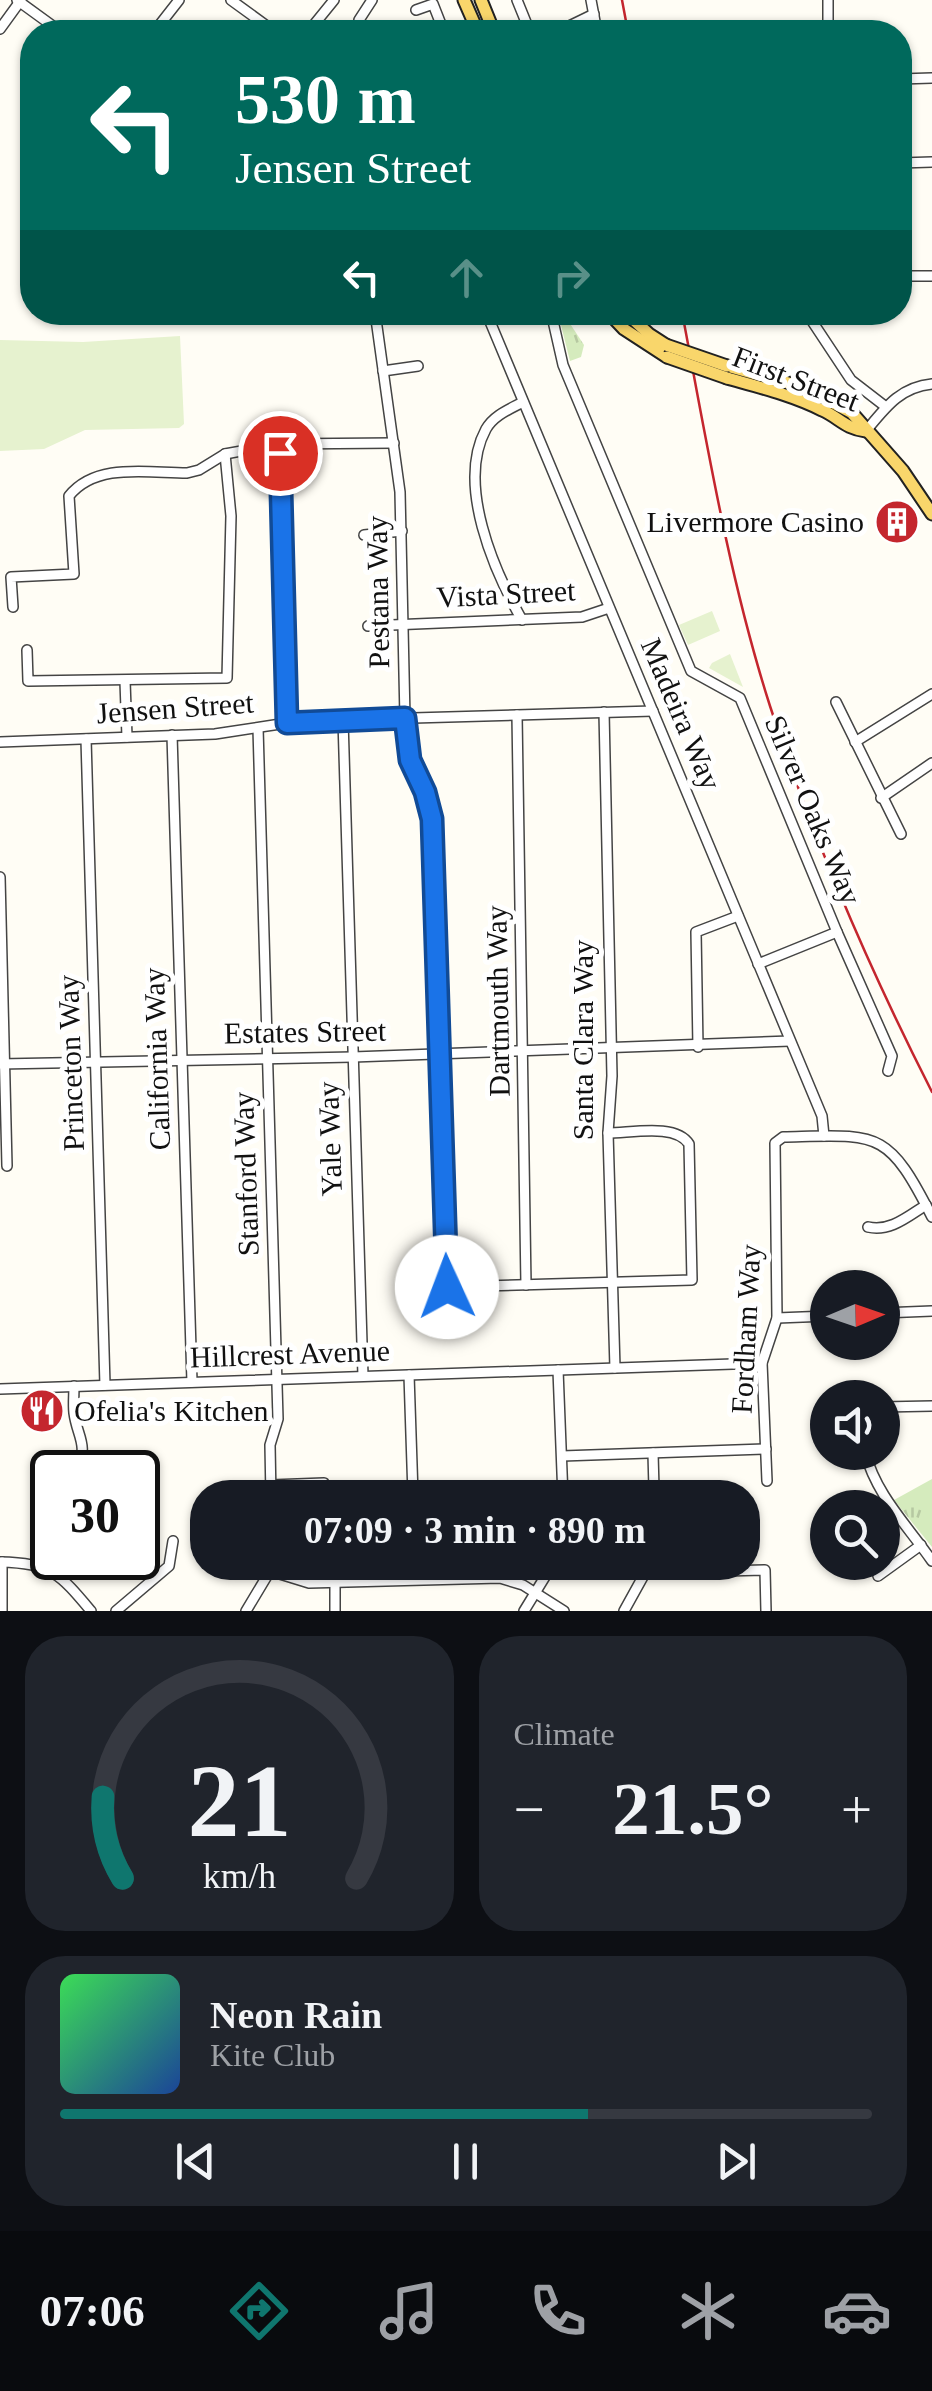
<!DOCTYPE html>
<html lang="en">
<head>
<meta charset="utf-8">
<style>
	:root { --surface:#171b24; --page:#20242c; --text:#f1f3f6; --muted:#9ea1a6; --line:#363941; --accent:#0f766e }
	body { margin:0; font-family:Georgia,serif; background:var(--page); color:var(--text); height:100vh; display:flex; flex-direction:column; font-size:38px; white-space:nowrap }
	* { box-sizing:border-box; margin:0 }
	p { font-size:32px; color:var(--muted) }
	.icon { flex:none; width:55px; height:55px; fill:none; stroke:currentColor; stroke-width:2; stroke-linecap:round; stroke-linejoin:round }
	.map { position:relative; height:1611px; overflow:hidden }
	.panel { display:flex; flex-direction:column; gap:25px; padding:25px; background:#0d0f14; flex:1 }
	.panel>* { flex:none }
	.top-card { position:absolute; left:20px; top:20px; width:892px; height:305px; border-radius:40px; box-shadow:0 2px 8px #0004; background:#00695c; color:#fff; overflow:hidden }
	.needle { width:65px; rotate:88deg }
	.controls { position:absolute; left:810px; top:1270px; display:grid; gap:20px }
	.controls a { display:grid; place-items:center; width:90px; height:90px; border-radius:50%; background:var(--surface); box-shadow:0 2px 8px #0004; font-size:50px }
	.speed { position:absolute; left:30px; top:1450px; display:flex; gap:20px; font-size:50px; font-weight:700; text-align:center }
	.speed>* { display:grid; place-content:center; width:130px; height:130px; border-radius:50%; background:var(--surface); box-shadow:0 2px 8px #0004; line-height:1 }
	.speed .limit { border:5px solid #111; border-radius:15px; background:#fff; color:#111 }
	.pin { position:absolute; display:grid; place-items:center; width:85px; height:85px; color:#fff; margin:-42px; border:5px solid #fff; border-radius:50%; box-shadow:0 2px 10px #0007 }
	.me { position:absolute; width:110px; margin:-55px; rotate:358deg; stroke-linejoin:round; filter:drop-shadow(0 0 8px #0008) }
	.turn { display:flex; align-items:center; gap:35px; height:210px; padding:0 50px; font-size:45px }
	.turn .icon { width:130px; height:130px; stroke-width:2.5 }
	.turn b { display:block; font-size:70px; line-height:85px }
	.lanes { display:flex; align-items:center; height:95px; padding:0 50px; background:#0003; justify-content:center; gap:50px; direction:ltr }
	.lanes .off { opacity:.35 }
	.big { font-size:75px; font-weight:700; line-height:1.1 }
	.panel .card { flex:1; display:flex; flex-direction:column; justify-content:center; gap:15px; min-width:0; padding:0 35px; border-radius:40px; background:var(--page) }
	.panel .dial { align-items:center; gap:0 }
	.dial svg { height:260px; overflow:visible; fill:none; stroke:var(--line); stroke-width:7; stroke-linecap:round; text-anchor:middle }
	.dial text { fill:var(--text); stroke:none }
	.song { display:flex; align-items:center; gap:30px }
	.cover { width:120px; height:120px; border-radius:15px; background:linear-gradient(135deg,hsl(130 70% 55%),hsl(220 70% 35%)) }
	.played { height:10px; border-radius:5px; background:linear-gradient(90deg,var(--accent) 65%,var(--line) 65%) }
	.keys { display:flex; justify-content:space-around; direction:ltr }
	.heat { display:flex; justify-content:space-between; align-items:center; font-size:55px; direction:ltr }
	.panel .tiles { flex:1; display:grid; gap:25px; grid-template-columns:1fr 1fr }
	.card:last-child { grid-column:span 2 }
	.trip { position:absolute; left:190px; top:1480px; width:570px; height:100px; border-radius:40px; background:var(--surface); box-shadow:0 2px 8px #0004; font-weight:700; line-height:100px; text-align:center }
	.menu { display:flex; height:160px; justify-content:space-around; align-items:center; background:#090b0e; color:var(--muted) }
	.menu .icon { width:70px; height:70px }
	.menu .current { color:var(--accent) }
	.menu b { font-size:45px; color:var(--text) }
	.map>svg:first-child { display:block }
</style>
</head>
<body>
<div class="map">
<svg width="932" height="1611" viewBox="0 0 932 1611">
	<defs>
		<pattern id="grass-tufts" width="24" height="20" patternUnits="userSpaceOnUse" patternTransform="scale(2.5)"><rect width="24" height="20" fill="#d5ebbd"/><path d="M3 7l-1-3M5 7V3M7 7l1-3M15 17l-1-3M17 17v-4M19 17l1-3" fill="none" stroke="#b6c8a1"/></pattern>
	</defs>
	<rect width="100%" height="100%" fill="#fffdf5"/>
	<g fill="url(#grass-tufts)">
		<path d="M558,313H563L584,345L581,357L570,361Z"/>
		<path d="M932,1479V1547L894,1500Z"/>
	</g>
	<g fill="#e6f2cf">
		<path d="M180,336L184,424L179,428L85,430L44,449L0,451V340L83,342Z"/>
		<path d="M712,611L720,631L688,645L679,625Z"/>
		<path d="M730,654L743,687L709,668L712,663Z"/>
	</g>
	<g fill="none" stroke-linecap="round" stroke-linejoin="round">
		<defs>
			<g id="minor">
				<path d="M17,0L61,32"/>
				<path d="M231,0L275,32"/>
				<path d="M517,0L530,32"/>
				<path d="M591,0L597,32"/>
				<path d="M828,0V32"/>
				<path d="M416,10L433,4L444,32"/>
				<path d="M359,20L372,0"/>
				<path d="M0,29L21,0"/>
				<path d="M154,32L179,0"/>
				<path d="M308,32L334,0"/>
				<path d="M348,32L353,26"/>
				<path d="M557,32L594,14"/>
				<path d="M900,79L932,78"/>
				<path d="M900,163L932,162"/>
				<path d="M900,276H932"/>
				<path d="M375,312L400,492L405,718L410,760L425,792L432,819L447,1287L692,1280L689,1144C676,1123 631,1133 608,1133"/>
				<path d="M486,312L822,1116L824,1136"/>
				<path d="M551,312L563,365L691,671L740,698L837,932L892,1056L888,1071"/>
				<path d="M806,312L851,380L886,407"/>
				<path d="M383,371L418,366"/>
				<path d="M866,431C885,408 900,387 932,384"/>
				<path d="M279,444L287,723"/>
				<path d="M364,535L402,531"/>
				<path d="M13,607L11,577L74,574L69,496C96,462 148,473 187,473L199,470L225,454"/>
				<path d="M522,620C494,571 456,484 486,429C494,415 510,409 523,402"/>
				<path d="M368,626L582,617L609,608"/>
				<path d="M27,650L28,681L227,678L231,516L225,454L279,444L394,443"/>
				<path d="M125,681L127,737"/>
				<path d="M836,702L901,834"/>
				<path d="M604,712L612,1076L608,1133L615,1368"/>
				<path d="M517,715L526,1285"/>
				<path d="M343,720L363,1376"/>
				<path d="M258,728L278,1419L270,1445L271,1498"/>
				<path d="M172,735L192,1382"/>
				<path d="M86,739L105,1385"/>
				<path d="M0,742L215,734L287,723L343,720L653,711"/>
				<path d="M855,742L932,694"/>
				<path d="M881,798L932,763"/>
				<path d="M0,877L7,1166"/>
				<path d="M758,964L837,932"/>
				<path d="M698,1047L696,932L738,916"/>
				<path d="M0,1064L353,1057L790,1041"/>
				<path d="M868,1227C890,1232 907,1217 926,1205"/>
				<path d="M882,1313L932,1311"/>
				<path d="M777,1318L828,1316"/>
				<path d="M558,1370L563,1498"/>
				<path d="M409,1375L413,1495L477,1493"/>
				<path d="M74,1386C74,1395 73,1405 74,1413C77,1437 89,1443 77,1472"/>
				<path d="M0,1389L762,1363"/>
				<path d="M882,1407L932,1406"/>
				<path d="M865,1452C876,1495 907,1525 932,1561"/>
				<path d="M653,1453L654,1489"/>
				<path d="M562,1456L766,1449"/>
				<path d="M767,1481L762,1363L777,1318L775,1143L783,1137C878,1135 887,1128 932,1217"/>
				<path d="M271,1485L324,1483"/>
				<path d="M0,1562C51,1563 60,1574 91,1611"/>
				<path d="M2,1562V1611"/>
				<path d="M270,1571L309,1583L500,1578L523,1585L564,1611"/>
				<path d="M57,1573L70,1558"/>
				<path d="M878,1576L921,1545"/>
				<path d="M116,1611L169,1566L173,1541"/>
				<path d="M246,1611L270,1571L272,1562"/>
				<path d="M335,1611V1583"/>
				<path d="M524,1611L554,1562"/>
				<path d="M624,1611L645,1573L765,1570L766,1611"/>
			</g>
			<g id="major">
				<path d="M464,0L478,32"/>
				<path d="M481,0L494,32"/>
				<path d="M608,312L624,329L667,357"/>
				<path d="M625,312L649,334L666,345"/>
				<path d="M727,366L803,387L852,413L903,471L932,514"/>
				<path d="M727,378C759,387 792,395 822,410C840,418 844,428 866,431"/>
			</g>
		</defs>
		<use href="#minor" stroke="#444" stroke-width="12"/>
		<use href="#major" stroke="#222" stroke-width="15"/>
		<use href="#minor" stroke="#fff" stroke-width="9"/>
		<use href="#major" stroke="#f9d66b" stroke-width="11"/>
		<g stroke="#c4262e" stroke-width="2.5">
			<path d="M622,0L628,32"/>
			<path d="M682,312C707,444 729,578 770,706C813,839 869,968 932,1092"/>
		</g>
		<defs>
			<g id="major-bridge">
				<path d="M666,345L727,366"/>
				<path d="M667,357L727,378"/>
			</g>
		</defs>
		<use href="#major-bridge" stroke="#222" stroke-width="15" stroke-linecap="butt"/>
		<use href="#major-bridge" stroke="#f9d66b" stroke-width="11"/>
	</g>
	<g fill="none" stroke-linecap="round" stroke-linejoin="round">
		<defs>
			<path id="route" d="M280,453L287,723L405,718L410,760L425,792L432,819L447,1287"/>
		</defs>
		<use href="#route" stroke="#114b97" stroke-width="25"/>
		<use href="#route" stroke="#1a73e8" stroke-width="18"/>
	</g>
	<defs>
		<symbol id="building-disc" viewBox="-11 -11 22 22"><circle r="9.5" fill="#c4262e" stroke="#fff"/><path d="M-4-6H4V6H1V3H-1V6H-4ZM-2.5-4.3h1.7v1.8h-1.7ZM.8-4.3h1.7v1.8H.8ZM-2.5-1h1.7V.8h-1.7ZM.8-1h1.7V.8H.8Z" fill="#fff"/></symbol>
		<symbol id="restaurant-disc" viewBox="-11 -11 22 22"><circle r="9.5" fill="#c4262e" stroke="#fff"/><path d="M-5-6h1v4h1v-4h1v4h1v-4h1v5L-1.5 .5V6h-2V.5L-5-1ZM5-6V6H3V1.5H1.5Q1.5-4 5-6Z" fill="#fff"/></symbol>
	</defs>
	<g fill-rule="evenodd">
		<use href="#building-disc" x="872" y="497" width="50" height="50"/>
		<use href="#restaurant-disc" x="17" y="1386" width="50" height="50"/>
	</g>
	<g text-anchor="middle" stroke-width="10" stroke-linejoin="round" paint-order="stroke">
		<g font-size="30" fill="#111" stroke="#fff">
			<text transform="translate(796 379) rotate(21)" y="10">First Street</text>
			<text transform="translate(378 592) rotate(-91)" y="10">Pestana Way</text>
			<text transform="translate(506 594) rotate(-3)" y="10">Vista Street</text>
			<text transform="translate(175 708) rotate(-4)" y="10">Jensen Street</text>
			<text transform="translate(681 714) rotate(67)" y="10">Madeira Way</text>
			<text transform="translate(813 810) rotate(67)" y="10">Silver Oaks Way</text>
			<text transform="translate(498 1001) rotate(-91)" y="10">Dartmouth Way</text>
			<text transform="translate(305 1032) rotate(-1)" y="10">Estates Street</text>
			<text transform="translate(583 1040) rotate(-90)" y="10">Santa Clara Way</text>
			<text transform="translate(157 1059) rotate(-92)" y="10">California Way</text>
			<text transform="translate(71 1063) rotate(-92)" y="10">Princeton Way</text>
			<text transform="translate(330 1139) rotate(-92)" y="10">Yale Way</text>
			<text transform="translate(246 1174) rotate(-92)" y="10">Stanford Way</text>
			<text transform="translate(746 1329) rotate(-87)" y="10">Fordham Way</text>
			<text transform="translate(290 1354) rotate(-2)" y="10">Hillcrest Avenue</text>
		</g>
		<g font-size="30" fill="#111" stroke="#fff" text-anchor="end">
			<text x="864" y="532">Livermore Casino</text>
			<text x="74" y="1421" text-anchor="start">Ofelia's Kitchen</text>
		</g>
	</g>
</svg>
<div class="controls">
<a><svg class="needle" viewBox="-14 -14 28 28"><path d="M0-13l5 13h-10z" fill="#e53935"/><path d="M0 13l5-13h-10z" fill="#9ea1a6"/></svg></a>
<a><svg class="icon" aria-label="sound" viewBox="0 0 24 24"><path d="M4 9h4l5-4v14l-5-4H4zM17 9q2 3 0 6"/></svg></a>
<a><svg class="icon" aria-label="search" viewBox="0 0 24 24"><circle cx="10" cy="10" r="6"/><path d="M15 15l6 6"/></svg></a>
</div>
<div class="speed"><div class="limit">30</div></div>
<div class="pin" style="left:280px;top:453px;background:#d93025"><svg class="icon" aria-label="arrive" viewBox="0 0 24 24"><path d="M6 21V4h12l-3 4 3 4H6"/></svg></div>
<svg class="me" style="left:447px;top:1287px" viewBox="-20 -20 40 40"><circle r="19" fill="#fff"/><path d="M0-13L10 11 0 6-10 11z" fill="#1a73e8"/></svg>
<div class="trip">07:09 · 3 min · 890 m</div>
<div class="top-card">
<div class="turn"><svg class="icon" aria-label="left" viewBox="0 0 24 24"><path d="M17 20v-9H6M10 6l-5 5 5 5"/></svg><div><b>530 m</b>Jensen Street</div></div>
<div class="lanes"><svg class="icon" aria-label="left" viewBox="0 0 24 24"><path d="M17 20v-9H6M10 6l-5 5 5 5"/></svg><svg class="icon off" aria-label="ahead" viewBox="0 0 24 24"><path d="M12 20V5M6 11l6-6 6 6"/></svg><svg class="icon off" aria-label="right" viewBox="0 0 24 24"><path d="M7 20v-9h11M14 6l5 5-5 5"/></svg></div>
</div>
</div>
<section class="panel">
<div class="tiles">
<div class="card dial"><svg viewBox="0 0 100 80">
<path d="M14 69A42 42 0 1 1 86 69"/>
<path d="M14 69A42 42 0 0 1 8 44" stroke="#0f766e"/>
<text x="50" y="56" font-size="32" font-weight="700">21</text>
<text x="50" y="72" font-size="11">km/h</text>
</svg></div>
<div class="card"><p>Climate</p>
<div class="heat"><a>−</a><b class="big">21.5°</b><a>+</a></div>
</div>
<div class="card">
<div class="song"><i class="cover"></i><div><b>Neon Rain</b><p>Kite Club</p></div></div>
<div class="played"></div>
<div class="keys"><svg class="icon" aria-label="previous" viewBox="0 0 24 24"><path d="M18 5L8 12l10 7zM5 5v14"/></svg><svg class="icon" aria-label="pause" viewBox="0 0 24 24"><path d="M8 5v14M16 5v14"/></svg><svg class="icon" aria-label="next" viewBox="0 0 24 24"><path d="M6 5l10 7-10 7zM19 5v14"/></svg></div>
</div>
</div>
</section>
<nav class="menu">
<b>07:06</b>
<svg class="icon current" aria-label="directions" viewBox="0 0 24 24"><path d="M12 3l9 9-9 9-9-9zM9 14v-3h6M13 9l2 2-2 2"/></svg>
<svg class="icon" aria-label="music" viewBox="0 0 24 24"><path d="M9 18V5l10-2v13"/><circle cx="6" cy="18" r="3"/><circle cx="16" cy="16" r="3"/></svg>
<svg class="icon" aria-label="phone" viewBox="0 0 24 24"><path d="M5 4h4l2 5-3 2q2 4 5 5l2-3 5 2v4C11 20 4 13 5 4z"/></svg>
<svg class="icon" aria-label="climate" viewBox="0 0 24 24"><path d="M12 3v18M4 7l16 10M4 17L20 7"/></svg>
<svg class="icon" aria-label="car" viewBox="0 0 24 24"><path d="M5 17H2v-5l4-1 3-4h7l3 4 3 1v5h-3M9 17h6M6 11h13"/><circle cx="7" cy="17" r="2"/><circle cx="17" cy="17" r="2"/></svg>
</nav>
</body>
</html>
